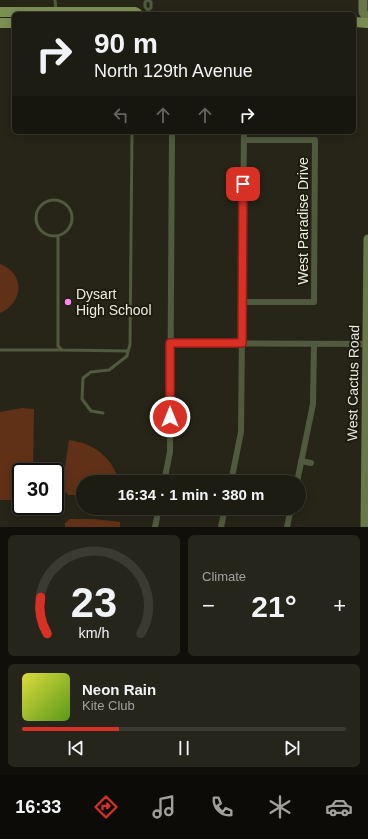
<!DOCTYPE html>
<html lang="en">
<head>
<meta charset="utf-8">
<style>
	:root { --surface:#1d1c12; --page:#25251b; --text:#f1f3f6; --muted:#a0a19f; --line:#3b3a32; --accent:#d93025 }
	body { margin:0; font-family:Helvetica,sans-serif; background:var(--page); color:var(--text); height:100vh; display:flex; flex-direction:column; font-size:15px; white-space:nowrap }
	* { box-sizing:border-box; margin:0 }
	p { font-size:13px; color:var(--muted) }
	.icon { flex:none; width:22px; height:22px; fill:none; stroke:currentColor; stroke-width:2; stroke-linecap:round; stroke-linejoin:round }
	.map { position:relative; height:527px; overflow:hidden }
	.drawer { display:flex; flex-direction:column; gap:8px; padding:8px; background:#100f0a; flex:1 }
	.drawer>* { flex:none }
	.guide { position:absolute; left:12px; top:12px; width:344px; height:122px; border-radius:6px; box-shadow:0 2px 10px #0003,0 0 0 1px var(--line); background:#1d1c12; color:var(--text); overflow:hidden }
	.speed { position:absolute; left:12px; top:463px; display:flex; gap:8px; font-size:20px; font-weight:700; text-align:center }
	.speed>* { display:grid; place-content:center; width:52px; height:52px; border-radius:50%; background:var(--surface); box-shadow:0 2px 10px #0003,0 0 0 1px var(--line); line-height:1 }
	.speed .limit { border:2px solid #111; border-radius:6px; background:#fff; color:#111 }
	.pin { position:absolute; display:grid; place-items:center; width:34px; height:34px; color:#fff; margin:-17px; border-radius:8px; box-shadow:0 2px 6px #0006 }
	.me { position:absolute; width:44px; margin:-22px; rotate:0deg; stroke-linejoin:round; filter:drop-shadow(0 0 3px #0008) }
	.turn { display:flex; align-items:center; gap:14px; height:84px; padding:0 16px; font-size:18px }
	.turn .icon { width:52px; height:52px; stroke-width:2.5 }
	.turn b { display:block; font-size:28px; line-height:34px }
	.lanes { display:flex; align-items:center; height:38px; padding:0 16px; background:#0003; justify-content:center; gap:20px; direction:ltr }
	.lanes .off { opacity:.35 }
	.big { font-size:30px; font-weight:600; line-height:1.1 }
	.drawer .card { flex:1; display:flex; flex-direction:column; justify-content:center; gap:6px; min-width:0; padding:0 14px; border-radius:6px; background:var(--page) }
	.drawer .dial { align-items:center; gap:0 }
	.dial svg { height:104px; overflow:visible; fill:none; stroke:var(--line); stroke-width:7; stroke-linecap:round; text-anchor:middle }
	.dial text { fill:var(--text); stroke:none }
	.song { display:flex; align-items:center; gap:12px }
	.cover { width:48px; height:48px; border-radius:6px; background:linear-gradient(135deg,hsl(60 70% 55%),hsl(90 70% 35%)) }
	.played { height:4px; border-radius:2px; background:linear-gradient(90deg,var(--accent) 30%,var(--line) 30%) }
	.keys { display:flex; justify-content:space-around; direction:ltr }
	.heat { display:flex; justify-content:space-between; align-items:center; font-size:22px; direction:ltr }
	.drawer .tiles { flex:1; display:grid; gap:8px; grid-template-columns:1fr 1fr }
	.card:last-child { grid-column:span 2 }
	.trip { position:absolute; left:76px; top:475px; width:230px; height:40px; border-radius:20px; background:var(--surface); box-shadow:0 2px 10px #0003,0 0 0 1px var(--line); font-weight:600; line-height:40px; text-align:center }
	.tabs { display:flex; height:64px; justify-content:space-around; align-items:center; background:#0c0b07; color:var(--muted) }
	.tabs .icon { width:28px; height:28px }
	.tabs .active { color:var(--accent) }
	.tabs b { font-size:18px; color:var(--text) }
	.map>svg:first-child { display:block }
</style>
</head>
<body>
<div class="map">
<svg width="368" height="527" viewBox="0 0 368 527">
	<rect width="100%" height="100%" fill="#272518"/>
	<g fill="#603116">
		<path d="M0,264C26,274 23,303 0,313Z"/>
		<path d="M22,408L34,409L33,472H21V500H0V412Z"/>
		<path d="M69,440C93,443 113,457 119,482H83V495H68L65,491V467Z"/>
		<path d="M70,519H95L120,522V527H65V523Z"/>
	</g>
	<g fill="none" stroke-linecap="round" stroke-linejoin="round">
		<g stroke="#505a3e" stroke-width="3">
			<path d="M55,0L56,10"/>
			<path d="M148,0L145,2V7L148,10V14"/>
			<path d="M148,10L151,8V2L148,0"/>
			<circle cx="54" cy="218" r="18"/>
			<path d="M58,236V346L62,350L128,351L130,345L132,132"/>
			<path d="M0,350H62"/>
			<path d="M103,413L91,411L82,399L83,378L91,372L109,370L127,356L128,351"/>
		</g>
		<g stroke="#505a3e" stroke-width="6">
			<path d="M243,302H314L315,140H244"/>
			<path d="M170,343L368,344"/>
			<path d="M301,461L311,463"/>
			<path d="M164,482L170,452L172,132"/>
			<path d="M231,482L241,432L244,132"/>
			<path d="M297,482L313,404L314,344"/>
			<path d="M155,527L159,508"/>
			<path d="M221,527L225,508"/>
			<path d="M287,527L291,508"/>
		</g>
		<g stroke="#68784a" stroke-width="9">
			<path d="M363,0V12L368,20"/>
			<path d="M365,527L368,239"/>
		</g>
		<g stroke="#7b8f53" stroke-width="10">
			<path d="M0,12H135L138,14"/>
			<path d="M354,22L368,23"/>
			<path d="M0,23H14"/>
		</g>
	</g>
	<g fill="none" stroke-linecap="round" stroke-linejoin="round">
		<defs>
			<path id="route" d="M170,417V343H242L243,184"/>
		</defs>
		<use href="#route" stroke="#8d1f18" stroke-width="10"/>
		<use href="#route" stroke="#d93025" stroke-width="7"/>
	</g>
	<circle fill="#f987e8" stroke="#1e1b0f" stroke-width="1.5" cx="68" cy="302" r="4"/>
	<g text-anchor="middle" stroke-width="4" stroke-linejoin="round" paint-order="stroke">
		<g font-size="14" fill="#ecebe2" stroke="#1e1b0f">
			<text transform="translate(303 221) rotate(-90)" y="5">West Paradise Drive</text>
			<text transform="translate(353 383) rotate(-89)" y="5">West Cactus Road</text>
		</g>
		<g font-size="14" fill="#ecebe2" stroke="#1e1b0f" text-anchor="start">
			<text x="76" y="299">Dysart<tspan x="76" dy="16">High School</tspan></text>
		</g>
	</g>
</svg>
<div class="speed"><div class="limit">30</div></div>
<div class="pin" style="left:243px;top:184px;background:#d93025"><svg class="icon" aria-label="arrive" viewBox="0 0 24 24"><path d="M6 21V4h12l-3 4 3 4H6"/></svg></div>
<svg class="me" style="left:170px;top:417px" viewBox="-20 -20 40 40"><circle r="17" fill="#d93025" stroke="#fff" stroke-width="3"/><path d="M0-11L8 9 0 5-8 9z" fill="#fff"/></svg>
<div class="trip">16:34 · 1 min · 380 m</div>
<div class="guide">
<div class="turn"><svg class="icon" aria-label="right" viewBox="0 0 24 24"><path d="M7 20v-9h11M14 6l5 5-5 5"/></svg><div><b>90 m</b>North 129th Avenue</div></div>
<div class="lanes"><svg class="icon off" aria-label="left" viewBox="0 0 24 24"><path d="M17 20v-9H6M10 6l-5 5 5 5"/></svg><svg class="icon off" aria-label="ahead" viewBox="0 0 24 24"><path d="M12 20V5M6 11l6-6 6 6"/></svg><svg class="icon off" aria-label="ahead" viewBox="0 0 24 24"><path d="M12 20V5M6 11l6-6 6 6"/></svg><svg class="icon" aria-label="right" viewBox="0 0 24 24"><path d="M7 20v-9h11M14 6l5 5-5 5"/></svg></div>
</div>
</div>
<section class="drawer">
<div class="tiles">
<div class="card dial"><svg viewBox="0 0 100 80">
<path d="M14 69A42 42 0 1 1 86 69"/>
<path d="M14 69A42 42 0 0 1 9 41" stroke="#d93025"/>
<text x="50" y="56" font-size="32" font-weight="700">23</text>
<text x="50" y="72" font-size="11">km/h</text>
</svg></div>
<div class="card"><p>Climate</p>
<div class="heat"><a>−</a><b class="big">21°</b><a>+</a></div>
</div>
<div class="card">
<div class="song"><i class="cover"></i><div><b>Neon Rain</b><p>Kite Club</p></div></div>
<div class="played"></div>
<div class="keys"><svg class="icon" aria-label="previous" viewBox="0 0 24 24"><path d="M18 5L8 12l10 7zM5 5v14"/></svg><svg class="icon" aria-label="pause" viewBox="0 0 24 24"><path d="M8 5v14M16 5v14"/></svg><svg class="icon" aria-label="next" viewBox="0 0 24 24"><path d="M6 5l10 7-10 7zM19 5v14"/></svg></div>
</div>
</div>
</section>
<nav class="tabs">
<b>16:33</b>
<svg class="icon active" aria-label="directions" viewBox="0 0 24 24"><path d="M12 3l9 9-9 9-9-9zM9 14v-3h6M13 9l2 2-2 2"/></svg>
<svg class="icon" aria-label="music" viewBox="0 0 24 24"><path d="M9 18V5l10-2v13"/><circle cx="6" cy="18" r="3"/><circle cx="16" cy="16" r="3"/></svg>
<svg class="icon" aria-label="phone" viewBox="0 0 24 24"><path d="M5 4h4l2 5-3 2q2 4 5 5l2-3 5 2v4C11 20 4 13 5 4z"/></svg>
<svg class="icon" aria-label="climate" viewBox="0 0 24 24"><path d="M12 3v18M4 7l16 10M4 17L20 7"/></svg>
<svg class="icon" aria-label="car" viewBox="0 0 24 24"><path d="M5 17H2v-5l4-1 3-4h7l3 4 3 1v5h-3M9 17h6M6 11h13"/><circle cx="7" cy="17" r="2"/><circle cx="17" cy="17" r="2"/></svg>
</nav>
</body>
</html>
